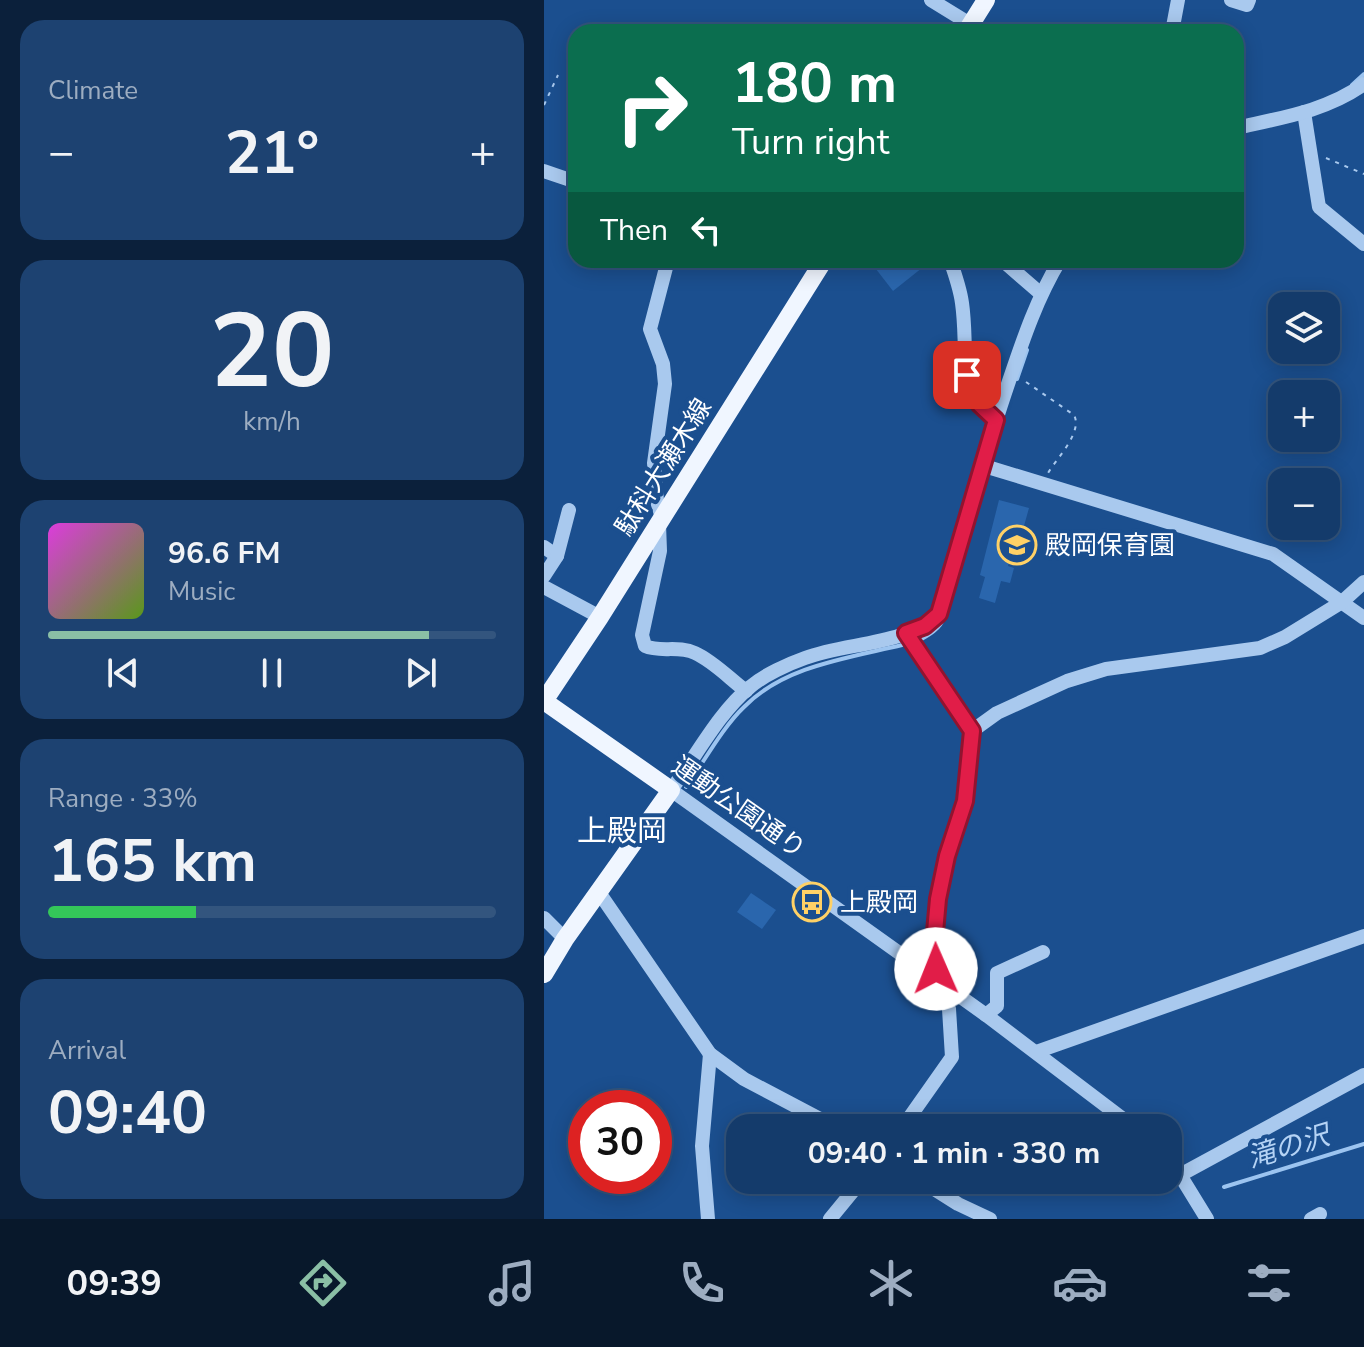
<!DOCTYPE html>
<html lang="en">
<head>
<meta charset="utf-8">
<style>
	:root { --surface:#143b6b; --page:#1d4271; --text:#f1f3f6; --muted:#9dadc1; --line:#33557e; --accent:#8abfa5 }
	body { margin:0; font-family:"Nunito Sans","Noto Sans JP",sans-serif; background:var(--page); color:var(--text); height:100vh; display:flex; flex-direction:column; font-size:30px; white-space:nowrap }
	* { box-sizing:border-box; margin:0 }
	p { font-size:26px; color:var(--muted) }
	.icon { flex:none; width:44px; height:44px; fill:none; stroke:currentColor; stroke-width:2; stroke-linecap:round; stroke-linejoin:round }
	.map { position:relative; flex:1; overflow:hidden }
	.details { display:flex; flex-direction:column; gap:20px; padding:20px; background:#0b203b; width:544px }
	.details>* { flex:none }
	.top-card { position:absolute; left:24px; top:24px; width:676px; height:244px; border-radius:24px; box-shadow:0 4px 20px #0003,0 0 0 2px var(--line); background:#0b6e4f; color:#fff; overflow:hidden }
	.tools { position:absolute; left:724px; top:292px; display:grid; gap:16px }
	.tools a { display:grid; place-items:center; width:72px; height:72px; border-radius:16px; background:var(--surface); box-shadow:0 4px 20px #0003,0 0 0 2px var(--line); font-size:40px }
	.speed { position:absolute; left:24px; top:1090px; display:flex; gap:16px; font-size:40px; font-weight:700; text-align:center }
	.speed>* { display:grid; place-content:center; width:104px; height:104px; border-radius:50%; background:var(--surface); box-shadow:0 4px 20px #0003,0 0 0 2px var(--line); line-height:1 }
	.speed .limit { border:12px solid #d22; background:#fff; color:#111 }
	.pin { position:absolute; display:grid; place-items:center; width:68px; height:68px; color:#fff; margin:-34px; border-radius:16px; box-shadow:0 4px 12px #0006 }
	.me { position:absolute; width:88px; margin:-44px; rotate:359deg; stroke-linejoin:round; filter:drop-shadow(0 0 6px #0008) }
	.turn { display:flex; align-items:center; gap:28px; height:168px; padding:0 32px; font-size:36px }
	.turn .icon { width:104px; height:104px; stroke-width:2.5 }
	.turn b { display:block; font-size:56px; line-height:68px }
	.then { display:flex; align-items:center; height:76px; padding:0 32px; background:#0003; gap:16px; font-size:30px }
	.big { font-size:60px; font-weight:700; line-height:1.1 }
	.details .card { flex:1; display:flex; flex-direction:column; justify-content:center; gap:12px; min-width:0; padding:0 28px; border-radius:24px; background:var(--page) }
	.details .dial { align-items:center; gap:0 }
	.dial b { font-size:104px; line-height:1 }
	.song { display:flex; align-items:center; gap:24px }
	.cover { width:96px; height:96px; border-radius:12px; background:linear-gradient(135deg,hsl(300 70% 55%),hsl(90 70% 35%)) }
	.played { height:8px; border-radius:4px; background:linear-gradient(90deg,var(--accent) 85%,var(--line) 85%) }
	.keys { display:flex; justify-content:space-around; direction:ltr }
	.heat { display:flex; justify-content:space-between; align-items:center; font-size:44px; direction:ltr }
	.charge { height:12px; border-radius:6px; background:linear-gradient(90deg,#34c759 33%,var(--line) 0) }
	.trip { position:absolute; left:182px; top:1114px; width:456px; height:80px; border-radius:24px; background:var(--surface); box-shadow:0 4px 20px #0003,0 0 0 2px var(--line); font-weight:700; line-height:80px; text-align:center }
	.tabs { display:flex; height:128px; justify-content:space-around; align-items:center; background:#08182b; color:var(--muted) }
	.tabs .icon { width:56px; height:56px }
	.tabs .on { color:var(--accent) }
	.tabs b { font-size:36px; color:var(--text) }
	main { display:flex; flex:1; min-height:0 }
	.map>svg:first-child { display:block }
</style>
</head>
<body>
<main>
<section class="details">
<div class="card"><p>Climate</p>
<div class="heat"><a>−</a><b class="big">21°</b><a>+</a></div>
</div>
<div class="card dial"><b>20</b><p>km/h</p></div>
<div class="card">
<div class="song"><i class="cover"></i><div><b>96.6 FM</b><p>Music</p></div></div>
<div class="played"></div>
<div class="keys"><svg class="icon" aria-label="previous" viewBox="0 0 24 24"><path d="M18 5L8 12l10 7zM5 5v14"/></svg><svg class="icon" aria-label="pause" viewBox="0 0 24 24"><path d="M8 5v14M16 5v14"/></svg><svg class="icon" aria-label="next" viewBox="0 0 24 24"><path d="M6 5l10 7-10 7zM19 5v14"/></svg></div>
</div>
<div class="card"><p>Range · 33%</p><b class="big">165 km</b><div class="charge"></div></div>
<div class="card"><p>Arrival</p><b class="big">09:40</b></div>
</section>
<div class="map">
<svg width="820" height="1219" viewBox="0 0 820 1219">
	<rect width="100%" height="100%" fill="#1b4f8f"/>
	<g fill="none" stroke-linecap="round" stroke-linejoin="round">
		<g stroke="#9cc4f0" stroke-width="4">
			<path d="M808,85L820,74"/>
			<path d="M473,379L483,350"/>
			<path d="M412,582L430,517"/>
			<path d="M374,641C385,635 396,629 400,617"/>
			<path d="M142,787C160,762 178,728 200,707C240,666 304,658 358,645"/>
			<path d="M680,1187L820,1144"/>
		</g>
	</g>
	<g fill="#2a66ad">
		<path d="M325,260H388L349,291Z"/>
		<path d="M455,500L485,508L478,533L473,532L464,566L470,568L466,583L457,581L451,603L435,598L441,577L436,575Z"/>
		<path d="M207,893L232,910L218,929L193,912Z"/>
	</g>
	<g fill="none" stroke-linecap="round" stroke-linejoin="round">
		<g stroke="#a9c9ee" stroke-width="2" stroke-dasharray="4 6" stroke-linecap="butt">
			<path d="M0,105L14,75"/>
			<path d="M782,158L820,174"/>
			<path d="M482,382L530,415C539,432 513,458 504,473"/>
		</g>
		<g stroke="#a9c9ee" stroke-width="14">
			<path d="M387,0L439,32"/>
			<path d="M687,0L703,5L705,0"/>
			<path d="M628,32L634,0"/>
			<path d="M760,112L775,207L820,244"/>
			<path d="M692,128C736,118 783,111 820,84"/>
			<path d="M0,171L32,182"/>
			<path d="M406,260C411,274 416,288 418,303C425,352 411,382 452,420"/>
			<path d="M458,260L496,293"/>
			<path d="M516,260C490,303 476,349 460,396C436,468 416,541 395,614C360,646 304,642 261,658C244,664 220,675 206,687C175,712 151,758 127,790L442,1015L591,1128"/>
			<path d="M437,465L729,554L820,618"/>
			<path d="M118,518L113,501L110,463L121,384L119,364L106,329L124,260"/>
			<path d="M115,524L116,551L98,635L101,646C116,653 134,645 151,653C169,661 186,679 202,691"/>
			<path d="M0,547L13,556L0,576"/>
			<path d="M13,556L25,510"/>
			<path d="M0,587L56,617"/>
			<path d="M428,731L453,713L523,681L562,669L716,648L741,637L798,602L820,582"/>
			<path d="M54,891L166,1054L200,1079L293,1128"/>
			<path d="M0,918L21,939"/>
			<path d="M442,1015L453,1006V973L499,952"/>
			<path d="M492,1052L820,936"/>
			<path d="M358,1128L408,1057L405,1009L393,980L390,943L394,899L403,856L421,801L425,777L428,731L362,633"/>
			<path d="M624,1162L636,1175L663,1219"/>
			<path d="M636,1175L820,1075"/>
			<path d="M376,1180L414,1204L446,1219"/>
			<path d="M164,1219L158,1146L166,1054"/>
			<path d="M286,1219L318,1180"/>
			<path d="M767,1219L776,1214"/>
		</g>
		<g stroke="#f0f6ff" stroke-width="18">
			<path d="M422,32L442,0"/>
			<path d="M0,974L21,939L127,790L0,701L56,617L280,260"/>
		</g>
	</g>
	<g fill="none" stroke-linecap="round" stroke-linejoin="round">
		<defs>
			<path id="route" d="M392,969L390,943L394,899L403,856L421,801L428,731L362,633L381,626L395,614L452,420L435,404L423,375"/>
		</defs>
		<use href="#route" stroke="#92132f" stroke-width="20"/>
		<use href="#route" stroke="#e11d48" stroke-width="14"/>
	</g>
	<defs>
		<symbol id="school-ring" viewBox="-11 -11 22 22"><circle r="9.5" fill="#1b4f8f" stroke="#ffd166" stroke-width="1.5"/><path d="M0-5L7-2L0 1L-7-2ZM-4 1L0 2.5L4 1V4Q0 6-4 4Z" fill="#ffd166"/></symbol>
		<symbol id="bus-ring" viewBox="-11 -11 22 22"><circle r="9.5" fill="#1b4f8f" stroke="#ffd166" stroke-width="1.5"/><path d="M-5-6H5V4H4V6H2V4H-2V6H-4V4H-5ZM-3.5-4V0h7V-4ZM-3.5 1.2v1.5H-2V1.2ZM2 1.2v1.5H3.5V1.2Z" fill="#ffd166"/></symbol>
	</defs>
	<g fill-rule="evenodd">
		<use href="#school-ring" x="451" y="523" width="44" height="44"/>
		<use href="#bus-ring" x="246" y="880" width="44" height="44"/>
	</g>
	<g text-anchor="middle" stroke-width="8" stroke-linejoin="round" paint-order="stroke">
		<g font-size="26" fill="#fff" stroke="#1b4f8f">
			<text transform="translate(119 467) rotate(-58)" y="9">駄科大瀬木線</text>
			<text transform="translate(195 807) rotate(35)" y="9">運動公園通り</text>
		</g>
		<g font-size="26" fill="#fff" stroke="#1b4f8f" text-anchor="start">
			<text x="501" y="554">殿岡保育園</text>
			<text x="296" y="911">上殿岡</text>
		</g>
		<g font-size="28" font-style="italic" fill="#b5d3f5" stroke="#1b4f8f">
			<text transform="translate(744 1146) rotate(-17)" y="10">滝の沢</text>
		</g>
		<g font-size="30" fill="#fff" stroke="#1b4f8f">
			<text x="78" y="841">上殿岡</text>
		</g>
	</g>
</svg>
<div class="tools">
<a><svg class="icon" aria-label="layers" viewBox="0 0 24 24"><path d="M12 4l9 5-9 5-9-5zM3 14l9 5 9-5"/></svg></a>
<a>+</a>
<a>−</a>
</div>
<div class="speed"><div class="limit">30</div></div>
<div class="pin" style="left:423px;top:375px;background:#d93025"><svg class="icon" aria-label="arrive" viewBox="0 0 24 24"><path d="M6 21V4h12l-3 4 3 4H6"/></svg></div>
<svg class="me" style="left:392px;top:969px" viewBox="-20 -20 40 40"><circle r="19" fill="#fff"/><path d="M0-13L10 11 0 6-10 11z" fill="#e11d48"/></svg>
<div class="trip">09:40 · 1 min · 330 m</div>
<div class="top-card">
<div class="turn"><svg class="icon" aria-label="right" viewBox="0 0 24 24"><path d="M7 20v-9h11M14 6l5 5-5 5"/></svg><div><b>180 m</b>Turn right</div></div>
<div class="then">Then<svg class="icon" aria-label="left" viewBox="0 0 24 24"><path d="M17 20v-9H6M10 6l-5 5 5 5"/></svg></div>
</div>
</div>
</main>
<nav class="tabs">
<b>09:39</b>
<svg class="icon on" aria-label="directions" viewBox="0 0 24 24"><path d="M12 3l9 9-9 9-9-9zM9 14v-3h6M13 9l2 2-2 2"/></svg>
<svg class="icon" aria-label="music" viewBox="0 0 24 24"><path d="M9 18V5l10-2v13"/><circle cx="6" cy="18" r="3"/><circle cx="16" cy="16" r="3"/></svg>
<svg class="icon" aria-label="phone" viewBox="0 0 24 24"><path d="M5 4h4l2 5-3 2q2 4 5 5l2-3 5 2v4C11 20 4 13 5 4z"/></svg>
<svg class="icon" aria-label="climate" viewBox="0 0 24 24"><path d="M12 3v18M4 7l16 10M4 17L20 7"/></svg>
<svg class="icon" aria-label="car" viewBox="0 0 24 24"><path d="M5 17H2v-5l4-1 3-4h7l3 4 3 1v5h-3M9 17h6M6 11h13"/><circle cx="7" cy="17" r="2"/><circle cx="17" cy="17" r="2"/></svg>
<svg class="icon" aria-label="filters" viewBox="0 0 24 24"><path d="M4 7h16M4 17h16"/><circle cx="9" cy="7" r="2"/><circle cx="15" cy="17" r="2"/></svg>
</nav>
</body>
</html>
